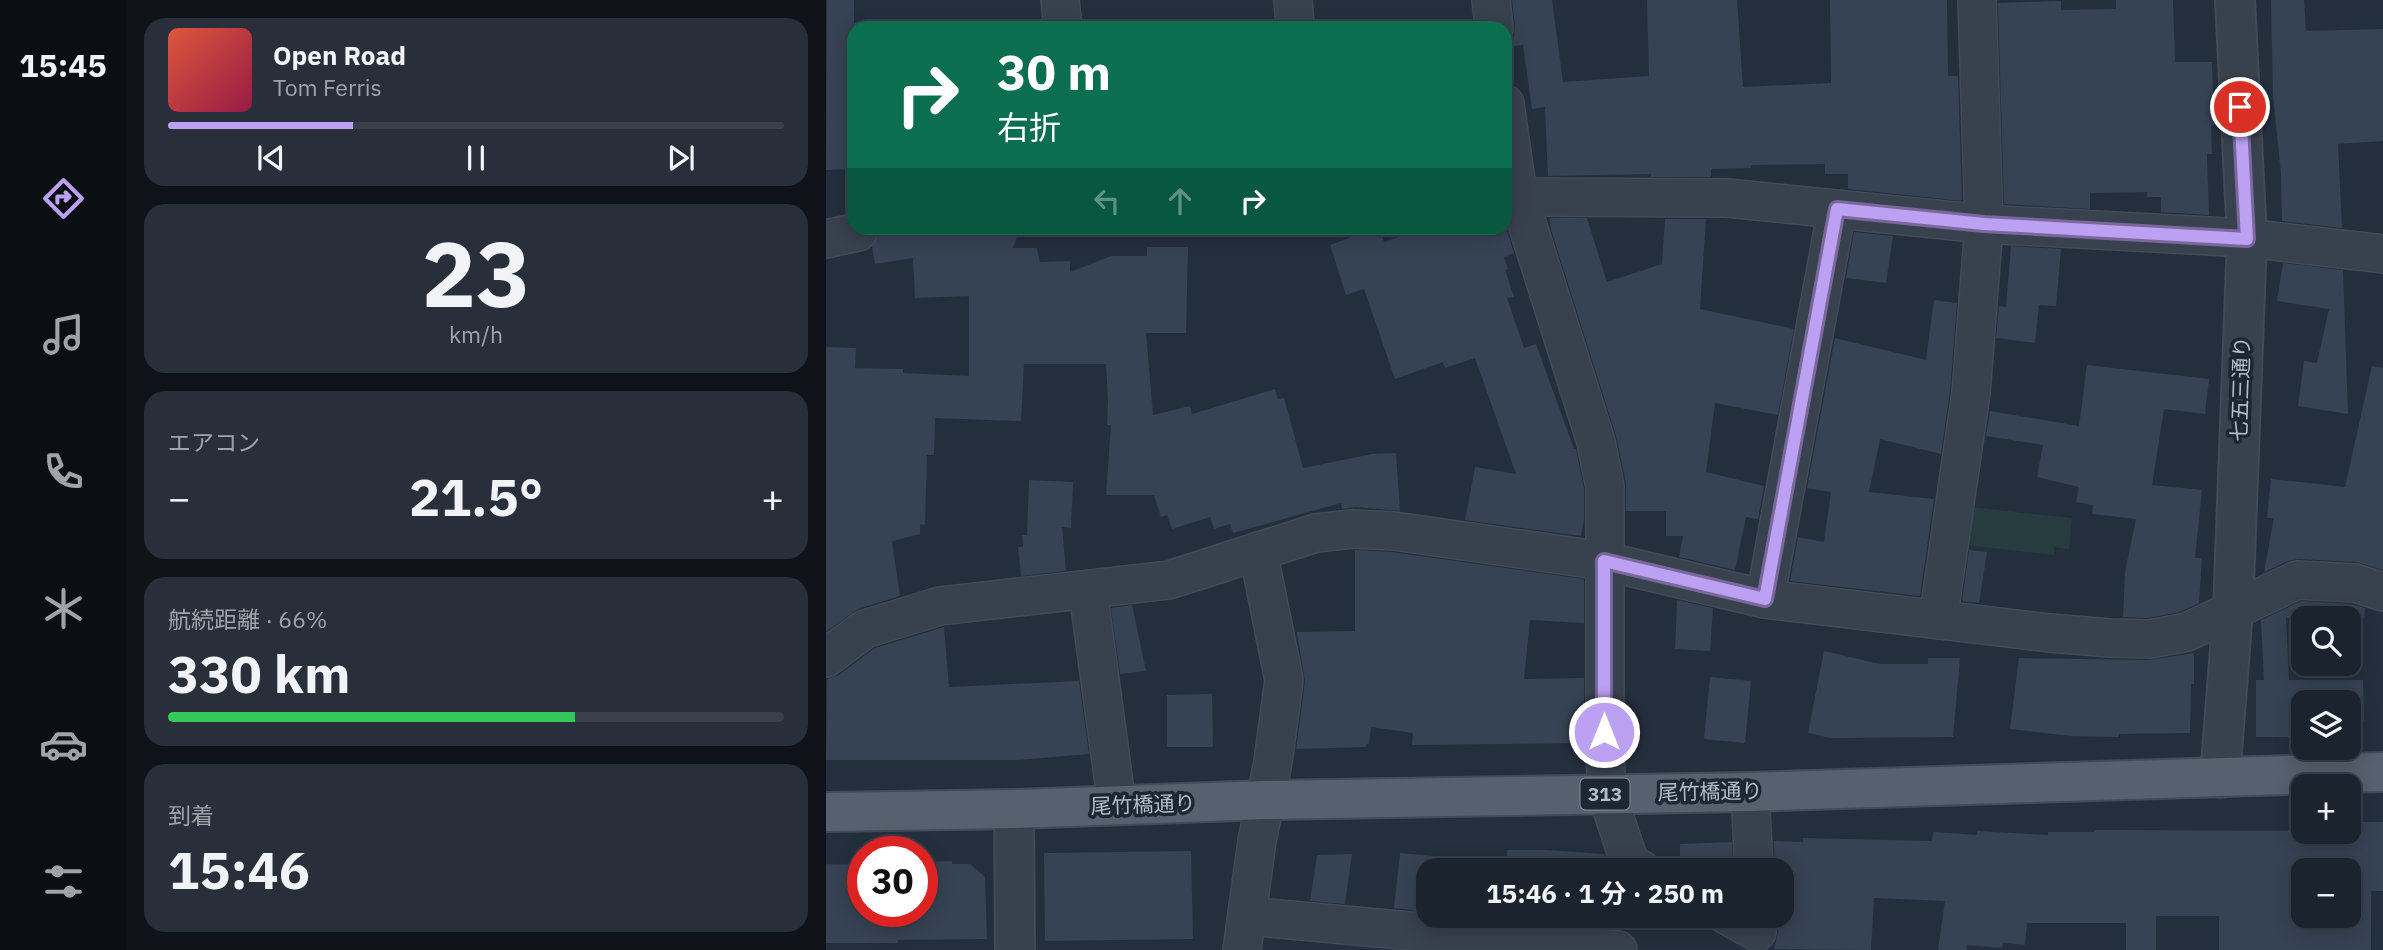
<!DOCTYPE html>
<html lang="ja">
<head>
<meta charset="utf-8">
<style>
	:root { --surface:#1b232e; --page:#282f3a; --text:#f1f3f6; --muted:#a0a4aa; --line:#39404a; --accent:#bca0f2 }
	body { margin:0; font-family:"IBM Plex Sans","Noto Sans JP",sans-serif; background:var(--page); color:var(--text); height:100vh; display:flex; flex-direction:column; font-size:26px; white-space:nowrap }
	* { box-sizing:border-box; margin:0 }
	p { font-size:23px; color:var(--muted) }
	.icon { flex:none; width:38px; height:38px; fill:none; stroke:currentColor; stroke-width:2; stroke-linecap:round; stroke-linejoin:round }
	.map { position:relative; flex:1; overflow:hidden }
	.details { display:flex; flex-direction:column; gap:18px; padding:18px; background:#0f1319; width:700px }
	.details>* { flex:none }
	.hud { position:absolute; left:21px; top:21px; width:665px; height:214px; border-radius:21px; box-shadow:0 4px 18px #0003,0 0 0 2px var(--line); background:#0b6e4f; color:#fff; overflow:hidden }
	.controls { position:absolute; left:1465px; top:606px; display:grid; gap:14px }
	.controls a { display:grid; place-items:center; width:70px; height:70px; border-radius:14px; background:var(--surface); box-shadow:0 4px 18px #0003,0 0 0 2px var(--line); font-size:35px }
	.speed { position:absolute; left:21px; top:836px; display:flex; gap:14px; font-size:35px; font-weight:700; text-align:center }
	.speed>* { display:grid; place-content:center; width:91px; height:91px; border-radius:50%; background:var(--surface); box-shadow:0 4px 18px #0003,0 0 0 2px var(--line); line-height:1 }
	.speed .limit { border:10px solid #d22; background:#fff; color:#111 }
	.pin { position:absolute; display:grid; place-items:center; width:60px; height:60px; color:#fff; margin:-30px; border:4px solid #fff; border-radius:50%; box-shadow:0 2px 7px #0007 }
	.me { position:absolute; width:77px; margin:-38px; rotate:0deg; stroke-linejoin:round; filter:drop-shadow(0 0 5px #0008) }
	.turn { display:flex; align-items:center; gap:24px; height:147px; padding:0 35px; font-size:32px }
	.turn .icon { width:91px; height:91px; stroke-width:2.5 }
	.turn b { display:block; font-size:49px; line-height:60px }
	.lanes { display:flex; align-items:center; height:66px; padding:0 35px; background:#0003; justify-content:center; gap:35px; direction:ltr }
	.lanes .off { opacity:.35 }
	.big { font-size:52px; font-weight:700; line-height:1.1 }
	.details .card { flex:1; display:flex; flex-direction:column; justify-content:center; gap:10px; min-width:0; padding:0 24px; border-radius:21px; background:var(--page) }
	.details .dial { align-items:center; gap:0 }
	.dial b { font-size:91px; line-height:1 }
	.song { display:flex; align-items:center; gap:21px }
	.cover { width:84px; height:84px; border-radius:10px; background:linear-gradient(135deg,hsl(10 70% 55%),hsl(340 70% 35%)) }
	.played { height:7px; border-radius:4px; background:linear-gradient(90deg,var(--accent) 30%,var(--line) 30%) }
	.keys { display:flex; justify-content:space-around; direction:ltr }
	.heat { display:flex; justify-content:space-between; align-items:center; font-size:38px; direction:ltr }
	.charge { height:10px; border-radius:5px; background:linear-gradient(90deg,#34c759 66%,var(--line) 0) }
	.trip { position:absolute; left:590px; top:858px; width:378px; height:70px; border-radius:21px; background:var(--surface); box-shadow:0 4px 18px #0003,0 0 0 2px var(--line); font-weight:700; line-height:70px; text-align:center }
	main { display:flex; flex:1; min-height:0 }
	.tab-bar { display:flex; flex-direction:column; width:126px; justify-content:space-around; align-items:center; background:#0b0e12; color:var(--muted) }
	.tab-bar .icon { width:49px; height:49px }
	.tab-bar .selected { color:var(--accent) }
	.tab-bar b { font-size:32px; color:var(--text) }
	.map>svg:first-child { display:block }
</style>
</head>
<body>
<main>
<nav class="tab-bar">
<b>15:45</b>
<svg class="icon selected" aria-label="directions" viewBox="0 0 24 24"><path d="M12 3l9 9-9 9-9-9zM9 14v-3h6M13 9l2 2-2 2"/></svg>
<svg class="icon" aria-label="music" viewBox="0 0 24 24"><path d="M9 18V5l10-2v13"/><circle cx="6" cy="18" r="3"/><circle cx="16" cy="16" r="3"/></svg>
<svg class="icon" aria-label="phone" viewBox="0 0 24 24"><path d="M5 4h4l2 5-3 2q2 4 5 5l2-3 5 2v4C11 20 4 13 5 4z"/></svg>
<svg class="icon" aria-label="climate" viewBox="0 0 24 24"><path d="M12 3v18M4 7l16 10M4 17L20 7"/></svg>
<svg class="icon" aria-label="car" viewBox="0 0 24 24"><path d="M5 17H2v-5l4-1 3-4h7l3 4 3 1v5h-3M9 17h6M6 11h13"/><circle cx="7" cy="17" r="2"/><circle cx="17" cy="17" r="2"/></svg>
<svg class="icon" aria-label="filters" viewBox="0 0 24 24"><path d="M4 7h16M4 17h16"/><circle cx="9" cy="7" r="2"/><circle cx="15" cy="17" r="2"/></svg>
</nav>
<section class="details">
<div class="card">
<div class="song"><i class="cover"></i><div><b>Open Road</b><p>Tom Ferris</p></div></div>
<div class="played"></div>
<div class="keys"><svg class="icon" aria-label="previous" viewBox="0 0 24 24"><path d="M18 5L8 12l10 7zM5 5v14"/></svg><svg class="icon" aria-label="pause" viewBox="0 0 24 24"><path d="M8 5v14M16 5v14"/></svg><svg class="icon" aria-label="next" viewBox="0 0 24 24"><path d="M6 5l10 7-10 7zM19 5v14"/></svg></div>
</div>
<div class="card dial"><b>23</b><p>km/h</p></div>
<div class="card"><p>エアコン</p>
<div class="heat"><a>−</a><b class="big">21.5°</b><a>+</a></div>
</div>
<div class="card"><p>航続距離 · 66%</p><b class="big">330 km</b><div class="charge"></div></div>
<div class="card"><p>到着</p><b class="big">15:46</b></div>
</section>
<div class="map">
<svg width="1557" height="950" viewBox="0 0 1557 950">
	<rect width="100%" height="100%" fill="#242f3e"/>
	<path fill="#263c3f" d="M1135,506L1246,518L1243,549L1228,547V555L1131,544Z"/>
	<g fill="#364354" fill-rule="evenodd">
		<path d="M1,0H28V169L0,170Z"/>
		<path d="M686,0H726L737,82L823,76L821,0H911L917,87L1005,83L1004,0H1121L1122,76H1132L1136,201L1022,189V174H999V164L925,165V168L885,169V177H825V174L722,176L719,107L706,109L697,45L687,46L689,26Z"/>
		<path d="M1290,0H1347L1349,62H1386L1388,125L1385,126L1386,154H1381L1383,215L1335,212V197H1321V192L1264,193V209L1178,204L1172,3L1235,1V10L1290,9Z"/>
		<path d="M1445,0H1478L1480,31L1557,29V141L1512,144L1516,228L1456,221L1455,174L1447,97Z"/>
		<path d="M724,218H761L781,282L836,264L839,219H880L874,309L968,329L952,415L889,403L880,472L938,486L932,519L920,517L909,570L853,557L857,536H840V511H800V483L790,436L725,230Z"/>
		<path d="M102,228H173V231L192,234L187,248H211L214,262L244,261V272L285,256H321V247H362L360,333H320L327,415L364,406L366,414L449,389L452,399L458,398L477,468L546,454L570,453L574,511L529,507L516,509L515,503L407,533L404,524L388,529L384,517L346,529L341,515L335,517L328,495H280L285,425H281L282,400L280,364H198L195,421L109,418L108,455H101L99,525L94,524V534L66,541L74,596L32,609L0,632V347L30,348L29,368L77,369V373L143,376V296L89,298L87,258L49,264L46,247L52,235Z"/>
		<path d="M524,228H553L558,242L600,228H680L688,253L678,257L682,269L679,270L688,297L681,298L698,348L710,344L748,449H750L758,489V519L755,536L639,520L649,467L690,474L649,358L619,368L617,362L569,379L538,289L520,295L504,245L526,237Z"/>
		<path d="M1028,232L1067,236L1060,283L1020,278Z"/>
		<path d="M1185,246L1235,249L1230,306L1213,305L1209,343L1170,338L1173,306L1180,307Z"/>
		<path d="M1457,263L1517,270L1522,414L1472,406L1478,361L1491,363L1503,309L1451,301Z"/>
		<path d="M1108,300L1131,303L1124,391L1115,454L1054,439L1043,492L1108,499L1094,596L964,581L972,537L998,542L1005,492L981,488L1009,338L1100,360Z"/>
		<path d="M1261,365L1383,379L1379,414L1338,409L1326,485L1376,490L1369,558H1376L1373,603L1354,612L1322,618L1297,617L1299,572L1310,519L1266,514L1267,505L1250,502L1253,487L1211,477L1217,445L1160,436L1164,411L1253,426Z"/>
		<path d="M1546,366L1557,368V570L1530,562L1472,559L1462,561L1438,572L1448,518H1441L1445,479L1519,487Z"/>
		<path d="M203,480L247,482L245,528L236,527L240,571L195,576L192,547H197L196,535H201Z"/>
		<path d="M529,550L566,552L758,579V623L704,620L698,679L758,678V743L586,745L587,733L545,727L543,744H540V747L470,749L479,682L471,632L529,631Z"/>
		<path d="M1143,550L1161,552L1153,603L1136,601Z"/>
		<path d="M851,600L887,608L884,651L849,649Z"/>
		<path d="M1475,601L1525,604L1539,608L1538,618H1460L1463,680H1537L1538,721L1522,722V702H1477V737H1430V680H1438L1435,620Z"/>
		<path d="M306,605L320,671L294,674L285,608Z"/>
		<path d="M118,627L123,687L253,681L263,754L193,760H0L1,679L13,675L49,648Z"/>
		<path d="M998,651L1054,664H1102V658H1134L1127,737L1005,738L982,733Z"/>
		<path d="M1368,653V684H1365L1364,733L1293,734V737L1244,736L1184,729L1193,658L1323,660Z"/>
		<path d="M884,677L925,681L919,743L878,739Z"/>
		<path d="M386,694L387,747H341V695Z"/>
		<path d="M1522,822H1557V891H1545V950H1393V916H1330V950H1300V923H1201L1199,945L1177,943L1176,948L1141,945L1140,950H1112L1119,901L1048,898L1045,950L948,949L952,932L950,915H956V870H949L948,841L977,842V838L1106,841L1107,832L1151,835V831L1222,835V832H1268V830L1522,831ZM1477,870H1522V915H1477Z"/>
		<path d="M906,842L907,870H854V844Z"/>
		<path d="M681,850H720L778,854V870H680Z"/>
		<path d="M365,851L367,939L219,941L218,853Z"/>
		<path d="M574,853L626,858L624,870H602V912L568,908Z"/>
		<path d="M526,854L519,904L484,901L491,855Z"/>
		<path d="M126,861V864H144L159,877L161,939L72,940V943H0V864L37,865V912H96V862Z"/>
		<path d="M677,915H776L775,927L677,918Z"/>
	</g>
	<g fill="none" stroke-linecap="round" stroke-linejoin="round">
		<defs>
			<g id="minor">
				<path d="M234,0L237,28"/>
				<path d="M467,0L469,28"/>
				<path d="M665,0L668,28"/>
				<path d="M679,104L692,195L770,442L779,487V755L781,794L804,864L816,870"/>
				<path d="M679,197L901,198L1158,224L1421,238L1557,254"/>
				<path d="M0,239L32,232"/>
				<path d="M262,591L291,806"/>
				<path d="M939,599L1011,209"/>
				<path d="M1112,620L1145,393L1158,224L1151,0"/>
				<path d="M0,658L39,629L114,606L343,580L490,533L526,529L568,531L778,561L939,599L1224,633L1284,638L1324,639L1361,632L1471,580L1529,583L1557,592"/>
				<path d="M924,792L928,870"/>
				<path d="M900,915L931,932"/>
				<path d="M421,916L792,950"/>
				<path d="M416,950L431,841L447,762L458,680L432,551"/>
			</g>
			<g id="tertiary">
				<path d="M1394,778L1407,610L1421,238L1409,0"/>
				<path d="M188,809L189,950"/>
			</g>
			<path id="primary" d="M0,812L188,809L439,800L924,792L1557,772"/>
		</defs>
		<use href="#minor" stroke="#414a57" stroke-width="40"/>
		<use href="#tertiary" stroke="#414a57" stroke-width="42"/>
		<use href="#primary" stroke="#414a57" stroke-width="42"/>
		<use href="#minor" stroke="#38414e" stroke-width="37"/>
		<use href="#tertiary" stroke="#38414e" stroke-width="38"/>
		<use href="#primary" stroke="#56606e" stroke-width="38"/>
	</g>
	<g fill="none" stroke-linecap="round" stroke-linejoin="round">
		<defs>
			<path id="route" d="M778,732V561L939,599L1011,209L1158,224L1421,239L1414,107"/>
		</defs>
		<use href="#route" stroke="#7a689d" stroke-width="18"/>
		<use href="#route" stroke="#bca0f2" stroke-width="12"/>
	</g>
	<g text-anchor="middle" stroke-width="7" stroke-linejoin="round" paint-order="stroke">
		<rect fill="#1d2633" stroke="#878f9c" stroke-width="2" x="754.5" y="778.5" width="49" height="31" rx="5"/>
		<g font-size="19" font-weight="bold" fill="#b4bcc9">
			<text x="779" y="801">313</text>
		</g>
		<g font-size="21" fill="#b4bcc9" stroke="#1d2633">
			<text transform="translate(1415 389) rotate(-88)" y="7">七五三通り</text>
			<text transform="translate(884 792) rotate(-1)" y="7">尾竹橋通り</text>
			<text transform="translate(317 805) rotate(-2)" y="7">尾竹橋通り</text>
		</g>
	</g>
</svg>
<div class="controls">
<a><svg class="icon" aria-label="search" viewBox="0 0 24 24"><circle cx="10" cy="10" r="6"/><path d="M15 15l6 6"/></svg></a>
<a><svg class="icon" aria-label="layers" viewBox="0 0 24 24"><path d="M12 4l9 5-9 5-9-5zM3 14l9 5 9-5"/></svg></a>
<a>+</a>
<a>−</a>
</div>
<div class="speed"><div class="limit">30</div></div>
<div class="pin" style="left:1414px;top:107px;background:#d93025"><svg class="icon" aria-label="arrive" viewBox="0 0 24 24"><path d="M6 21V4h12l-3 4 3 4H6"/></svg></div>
<svg class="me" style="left:778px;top:732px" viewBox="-20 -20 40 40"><circle r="17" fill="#bca0f2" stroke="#fff" stroke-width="3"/><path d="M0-11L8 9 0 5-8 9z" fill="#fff"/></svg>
<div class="trip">15:46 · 1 分 · 250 m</div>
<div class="hud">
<div class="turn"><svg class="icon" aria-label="right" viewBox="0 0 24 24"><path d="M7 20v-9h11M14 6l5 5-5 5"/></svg><div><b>30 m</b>右折</div></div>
<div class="lanes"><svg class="icon off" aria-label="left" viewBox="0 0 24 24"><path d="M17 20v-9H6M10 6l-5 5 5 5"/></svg><svg class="icon off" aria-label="ahead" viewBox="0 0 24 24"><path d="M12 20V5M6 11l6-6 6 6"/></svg><svg class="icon" aria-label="right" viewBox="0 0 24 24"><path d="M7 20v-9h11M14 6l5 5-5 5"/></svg></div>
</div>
</div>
</main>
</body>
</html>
